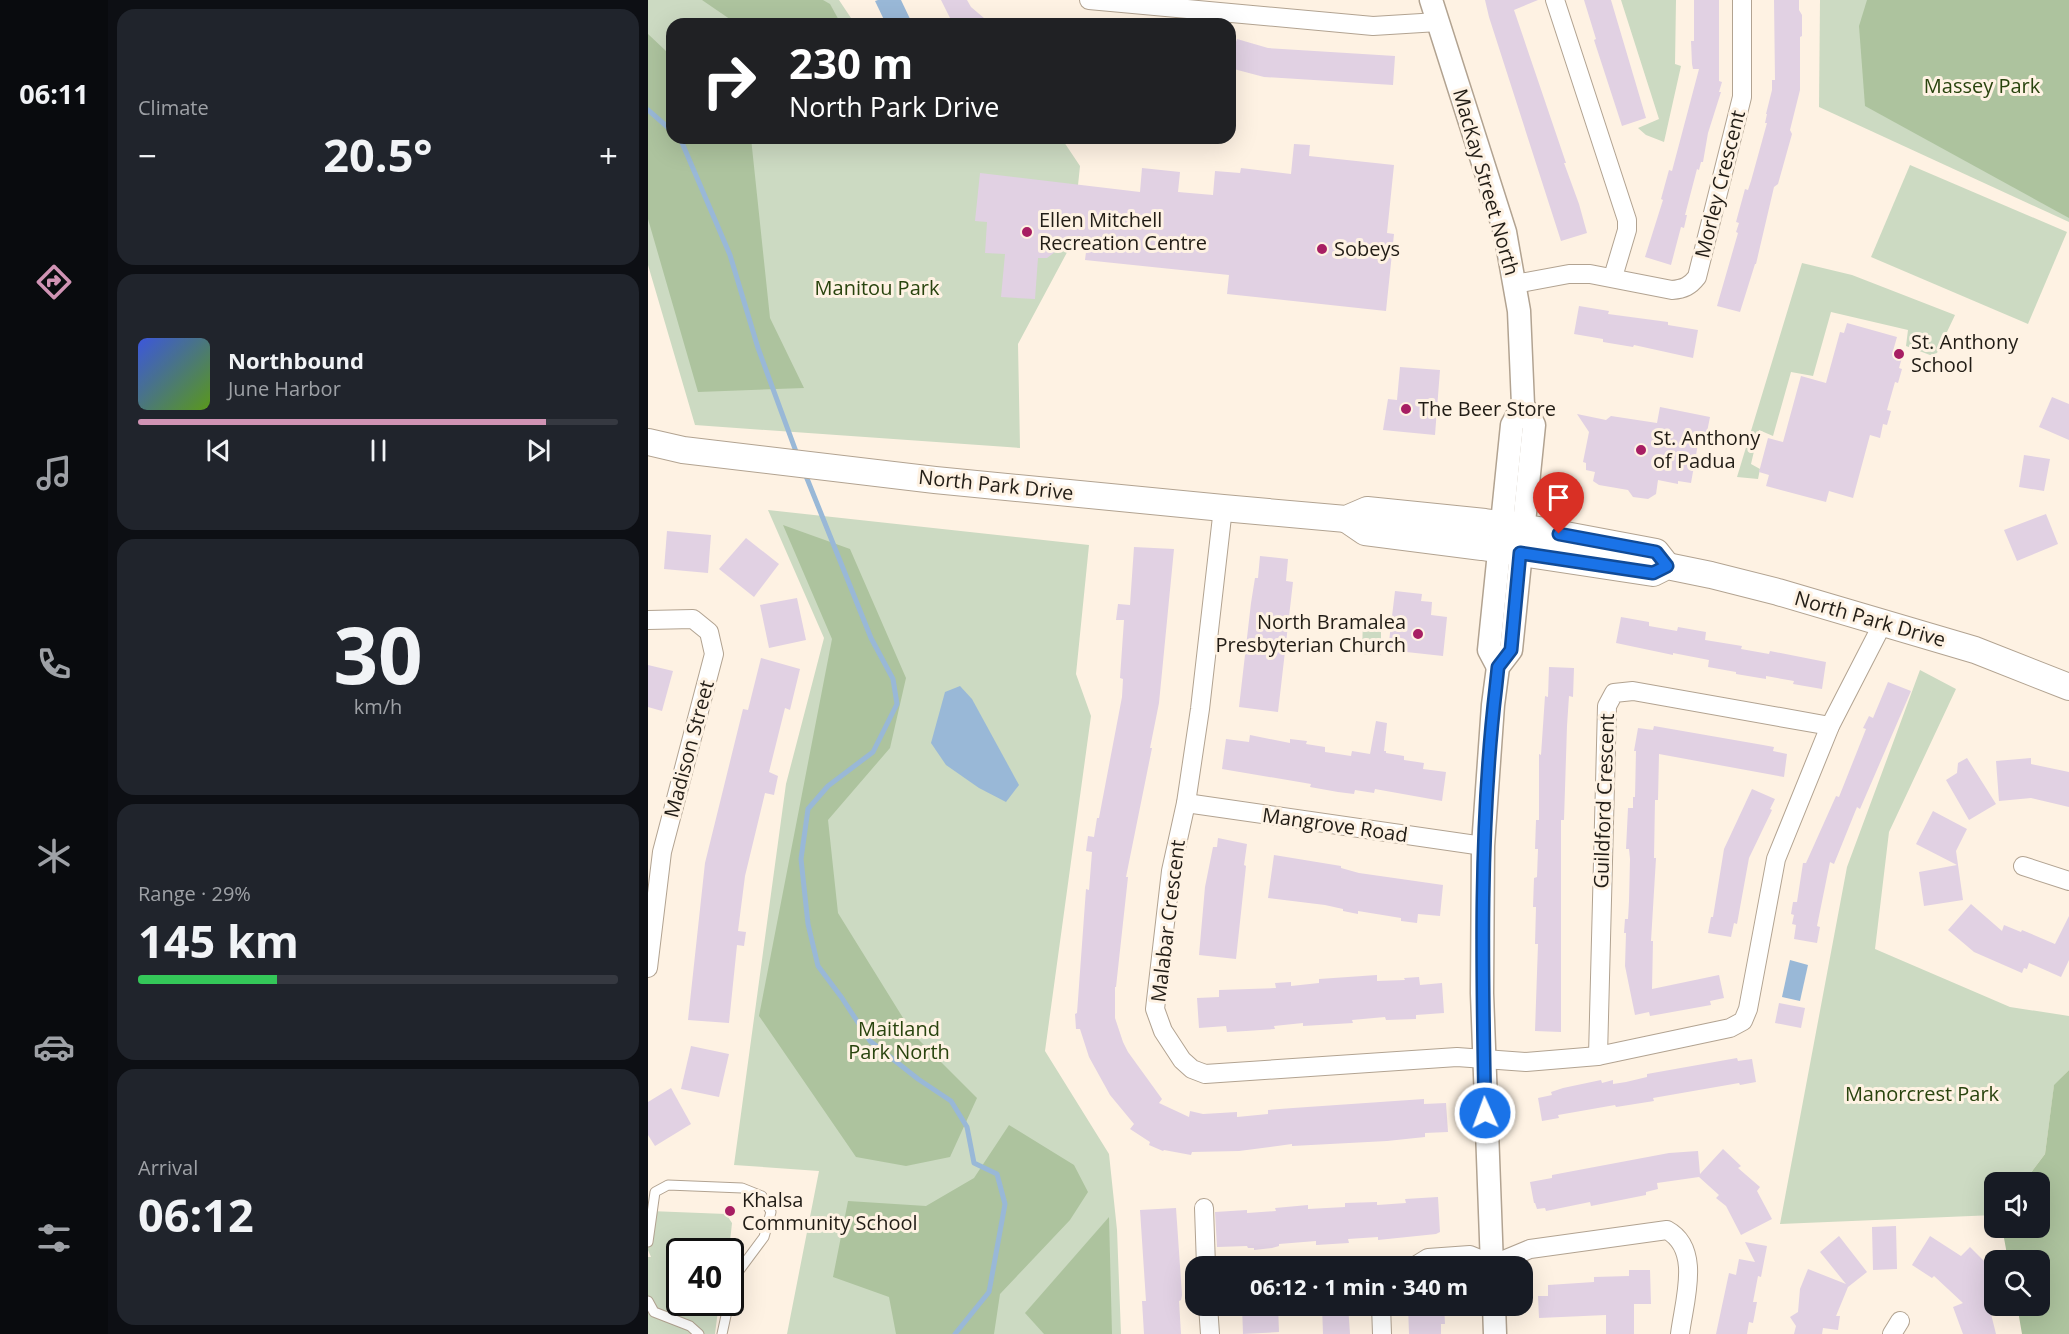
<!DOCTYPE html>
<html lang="en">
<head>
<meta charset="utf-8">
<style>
	:root { --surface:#171b24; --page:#20242c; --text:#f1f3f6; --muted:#9ea1a6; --line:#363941; --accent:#d093b4 }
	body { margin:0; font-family:"Open Sans",sans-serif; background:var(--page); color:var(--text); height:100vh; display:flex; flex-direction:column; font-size:22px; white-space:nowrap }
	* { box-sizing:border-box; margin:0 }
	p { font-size:20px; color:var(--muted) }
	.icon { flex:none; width:33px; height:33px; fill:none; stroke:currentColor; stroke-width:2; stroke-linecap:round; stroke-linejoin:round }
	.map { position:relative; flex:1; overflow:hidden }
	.panel { display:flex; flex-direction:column; gap:9px; padding:9px; background:#0d0f14; width:540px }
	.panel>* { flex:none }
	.guide { position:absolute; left:18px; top:18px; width:570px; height:126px; border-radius:18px; box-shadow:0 6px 24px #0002; background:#202124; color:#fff; overflow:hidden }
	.tools { position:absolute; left:1336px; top:1172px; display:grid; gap:12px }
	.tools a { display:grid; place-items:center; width:66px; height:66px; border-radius:12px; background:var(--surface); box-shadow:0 6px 24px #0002; font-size:30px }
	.speed { position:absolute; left:18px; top:1238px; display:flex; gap:12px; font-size:30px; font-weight:700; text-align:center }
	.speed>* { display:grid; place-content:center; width:78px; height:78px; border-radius:50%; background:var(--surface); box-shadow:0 6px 24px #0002; line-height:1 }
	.speed .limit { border:3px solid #111; border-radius:9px; background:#fff; color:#111 }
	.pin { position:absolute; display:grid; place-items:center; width:51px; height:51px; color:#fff; margin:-62px -26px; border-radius:50% 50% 50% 0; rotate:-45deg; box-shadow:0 0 6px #0007 }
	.pin .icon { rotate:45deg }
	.me { position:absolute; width:66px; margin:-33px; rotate:358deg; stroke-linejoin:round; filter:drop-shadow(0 0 4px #0008) }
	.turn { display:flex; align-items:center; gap:21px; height:126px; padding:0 24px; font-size:27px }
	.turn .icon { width:78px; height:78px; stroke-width:2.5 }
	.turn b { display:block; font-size:42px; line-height:51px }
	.big { font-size:45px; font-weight:700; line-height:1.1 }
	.panel .card { flex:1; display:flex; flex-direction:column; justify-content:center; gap:9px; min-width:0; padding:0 21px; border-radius:18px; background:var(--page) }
	.panel .dial { align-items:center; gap:0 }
	.dial b { font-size:78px; line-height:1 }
	.song { display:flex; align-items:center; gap:18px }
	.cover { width:72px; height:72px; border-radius:9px; background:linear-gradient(135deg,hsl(230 70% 55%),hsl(90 70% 35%)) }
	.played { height:6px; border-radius:3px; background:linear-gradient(90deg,var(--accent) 85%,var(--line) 85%) }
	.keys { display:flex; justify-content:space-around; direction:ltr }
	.heat { display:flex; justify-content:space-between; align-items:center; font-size:33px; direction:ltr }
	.charge { height:9px; border-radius:4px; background:linear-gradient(90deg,#34c759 29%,var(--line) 0) }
	.trip { position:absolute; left:537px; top:1256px; width:348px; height:60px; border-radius:18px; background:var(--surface); box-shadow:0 6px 24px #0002; font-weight:700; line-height:60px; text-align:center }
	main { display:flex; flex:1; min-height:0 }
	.tabs { display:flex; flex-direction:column; width:108px; justify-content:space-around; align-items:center; background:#090b0e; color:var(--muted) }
	.tabs .icon { width:42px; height:42px }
	.tabs .active { color:var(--accent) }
	.tabs b { font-size:27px; color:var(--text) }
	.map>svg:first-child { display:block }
</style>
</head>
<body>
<main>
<nav class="tabs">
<b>06:11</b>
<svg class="icon active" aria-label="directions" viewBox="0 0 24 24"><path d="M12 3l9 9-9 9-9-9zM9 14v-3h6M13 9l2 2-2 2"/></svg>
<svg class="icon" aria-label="music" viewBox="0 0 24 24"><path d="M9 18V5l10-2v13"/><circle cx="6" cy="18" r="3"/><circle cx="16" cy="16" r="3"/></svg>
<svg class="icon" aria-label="phone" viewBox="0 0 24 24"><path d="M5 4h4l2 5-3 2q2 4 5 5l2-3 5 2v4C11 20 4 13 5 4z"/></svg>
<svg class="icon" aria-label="climate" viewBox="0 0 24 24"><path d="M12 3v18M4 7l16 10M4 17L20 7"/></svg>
<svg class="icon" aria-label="car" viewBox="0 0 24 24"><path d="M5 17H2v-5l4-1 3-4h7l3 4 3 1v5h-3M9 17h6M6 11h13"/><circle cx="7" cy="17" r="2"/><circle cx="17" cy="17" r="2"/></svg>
<svg class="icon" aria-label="filters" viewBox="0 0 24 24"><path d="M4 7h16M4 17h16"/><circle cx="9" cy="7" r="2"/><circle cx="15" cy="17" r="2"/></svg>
</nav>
<section class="panel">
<div class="card"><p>Climate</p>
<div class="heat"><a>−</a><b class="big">20.5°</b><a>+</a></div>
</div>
<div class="card">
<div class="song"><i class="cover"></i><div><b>Northbound</b><p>June Harbor</p></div></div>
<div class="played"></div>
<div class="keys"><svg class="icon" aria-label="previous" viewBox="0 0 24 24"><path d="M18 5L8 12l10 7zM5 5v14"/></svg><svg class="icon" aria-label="pause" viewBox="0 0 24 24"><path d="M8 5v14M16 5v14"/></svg><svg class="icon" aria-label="next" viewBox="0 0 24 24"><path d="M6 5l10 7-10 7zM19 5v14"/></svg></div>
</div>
<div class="card dial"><b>30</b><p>km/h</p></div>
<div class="card"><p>Range · 29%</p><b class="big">145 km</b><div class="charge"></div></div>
<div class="card"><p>Arrival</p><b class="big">06:12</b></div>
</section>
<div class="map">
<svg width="1421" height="1334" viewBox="0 0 1421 1334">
	<rect width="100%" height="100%" fill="#fef2e3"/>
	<g fill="#ccdac2">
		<path d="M0,0H191L207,24H24V138L414,139L432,166L424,243L370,344L372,448L47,425L0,265Z"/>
		<path d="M973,0H1028L1027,64L1033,66L1016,142L998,135L990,128L1011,119Z"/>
		<path d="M1172,0H1421V222L1171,107Z"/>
		<path d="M1262,165L1419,232L1380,324L1223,257Z"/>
		<path d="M1154,263L1204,275L1307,315L1289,353L1282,355L1258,346L1260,330L1183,312L1165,376L1143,372L1125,436L1111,430L1103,464L1112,469L1110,479L1089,477Z"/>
		<path d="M120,510L441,545L428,674L443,716L397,1051L461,1154L469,1230L473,1334H139L171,1171L86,1165L138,784L176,638Z"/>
		<path d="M715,618H733V655L714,654Z"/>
		<path d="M1272,670L1308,689L1241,832L1227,949L1362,1007L1421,1016V1070L1406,1086L1397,1154L1376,1182H1347V1215L1132,1224L1199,867Z"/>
		<path d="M2,1211L78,1214L84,1223L81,1251H32V1302H71L67,1334H0V1257H3L0,1250Z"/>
	</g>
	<g fill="#adc39e">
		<path d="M54,0H175L182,4L193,24H89Z"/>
		<path d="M1219,0H1421V218L1217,106L1211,26Z"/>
		<path d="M0,34L18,51L24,61V138H103L122,318L156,388L50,392L0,219Z"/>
		<path d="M135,525L202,549L258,678L242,748L180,820L190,913L265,1034L329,1098L302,1157L258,1166L208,1157L111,1016L184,639Z"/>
		<path d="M1421,1070V1334H1374L1369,1305H1392V1260H1360L1354,1227H1392V1182H1376L1397,1154L1406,1085Z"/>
		<path d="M361,1125L426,1165L440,1192L422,1220L352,1294L346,1334H248L241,1297L185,1277L200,1201L278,1206L326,1178Z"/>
		<path d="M461,1217L464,1334H396L377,1313Z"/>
	</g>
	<g fill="#99b8d7">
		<path d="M230,0H253L264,23L238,24L227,1Z"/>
		<path d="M312,686L324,699L371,785L358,802L331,788L298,765L283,743L297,692Z"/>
		<path d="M1142,960L1160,965L1152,1001L1134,997Z"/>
	</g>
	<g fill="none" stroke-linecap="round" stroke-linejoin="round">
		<g stroke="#99b8d7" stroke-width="5">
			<path d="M0,110L24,131"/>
			<path d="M32,138L82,255L110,348L150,457"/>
			<path d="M156,471L223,638L245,679L249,704L225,752L180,786L160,809L153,859L160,924L170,966L194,998L222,1041L270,1079L303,1101L319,1127L326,1163L349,1174L357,1204L341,1292L307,1334"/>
		</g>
	</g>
	<g fill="#e1d1e3">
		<path d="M293,0H319L323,7L343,24H305Z"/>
		<path d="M837,0H890L866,10L918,163H916L931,204L939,233L913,241L841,17Z"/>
		<path d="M936,0H963L998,118L974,126L946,40L948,39Z"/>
		<path d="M1046,0H1071V81L1074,82L1071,92H1073L1060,133L1055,162H1053L1051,170L1049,169L1037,215H1039L1036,228L1033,227L1023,265L997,257L1015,200L1013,199L1021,170L1024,171L1051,69H1045L1044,64L1043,41H1046Z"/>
		<path d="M1126,0H1151V10L1154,15V36L1152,37V90L1142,130L1144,134L1130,184L1126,187L1108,264H1107L1092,312L1069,306L1090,233L1088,232L1091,223L1088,222L1097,189L1100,190L1103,181L1119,123H1117L1119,114H1118L1124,90V80H1127Z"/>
		<path d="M589,39L620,48L747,56L745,85L616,77L582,68V44L587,45Z"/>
		<path d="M646,144L662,145L661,156L746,165L739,233L746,234L738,311L579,294L581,275L437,260L439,244L420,242L399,258H390L387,299L353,297L357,254L337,253L339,222L327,221L332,173L492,192L494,168L532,172L530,192L565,195L567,171L592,173L593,168L643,174Z"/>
		<path d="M931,306L961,311L960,314L1020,322V325L1050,330L1045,358L986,345L985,347L955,342V339L926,334Z"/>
		<path d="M1199,323L1249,337L1245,351L1255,354L1251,368L1254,369L1250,383L1247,382L1239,410L1243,411L1239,425L1235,424L1232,438L1222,435L1205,498L1181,491L1178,502L1118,486L1121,475L1111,472L1120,438L1135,442L1153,376L1178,383L1192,332L1196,333Z"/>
		<path d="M752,367L792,370L787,435L735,430L740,399L749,400Z"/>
		<path d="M1404,397L1421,404V440L1391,427Z"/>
		<path d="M1012,407L1062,417L1059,432L1055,435L1054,439L1051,438L1043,483L1030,481V484L1010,480L1008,494L1000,499L985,497L980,490L951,485L945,481L947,472L938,470V463L935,462L941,432L929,414L958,420L963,416L1009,423Z"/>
		<path d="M1376,455L1402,459L1396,491L1371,487Z"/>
		<path d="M1398,514L1410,544L1369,561L1356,530Z"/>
		<path d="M19,531L63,535L60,573L16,569Z"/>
		<path d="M98,538L131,564L106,597L71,569Z"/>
		<path d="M486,547L526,549L511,703L502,748H504L478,877H480L468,987H467V1018L475,1042L480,1052L514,1099L511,1103L541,1117L542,1111L555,1114L589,1112V1117L620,1114V1110L645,1108L776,1099V1104L798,1103L800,1132L777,1133V1137L739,1141L644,1146V1144L591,1151L544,1152L543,1155L516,1150L515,1151L501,1145L502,1142L482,1129L486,1124L462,1095L441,1057L432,1029H428L427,1014L429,1013L438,889L441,890L444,852L438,851L440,836L446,837L449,818H451L474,697L475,679L472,678L476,620H468L470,604L482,605Z"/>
		<path d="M612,556L640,559L638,581L645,582L630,712L591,707L603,603L607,578H610Z"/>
		<path d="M747,591L774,594L773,601L784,602L783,615L799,617L795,656L740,650Z"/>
		<path d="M149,598L158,640L121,648L112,605Z"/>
		<path d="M973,617L1001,622V626L1029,631L1030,627L1058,632L1057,640L1094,646L1093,649L1121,654L1122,651L1178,662L1174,689L1145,684L1146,681L1118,676V679L1088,674V672L1060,667L1061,660L1025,653V655L968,643Z"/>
		<path d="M113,658L152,669L142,710L137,708L121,772L130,776L126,795L117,793L97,876L90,931L98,932L96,946L89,945L81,1023L40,1020L57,863L95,709L100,710Z"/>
		<path d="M0,665L25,671L14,711L0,707Z"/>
		<path d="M901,667L926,668L925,697L921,696L919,726L916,820H913V1032L887,1031L890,944H887L888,907H885L886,878L889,877L890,849H887L888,820H891V754L893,755L897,696L900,697Z"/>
		<path d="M1240,682L1263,691L1212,809L1209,807L1186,864L1182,862L1169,926L1172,927L1169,943L1146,939L1148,925L1144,924L1146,915L1143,914L1145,902H1149L1155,863H1158L1188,796L1191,797L1218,729L1215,728L1221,716L1225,718Z"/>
		<path d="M728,721L739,723L736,751H738V753L756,756V760L776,763L775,769L798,772L794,801L727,789L726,793L707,790L706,794L690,792L662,787L663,784L574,769L578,739L601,742L602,735L642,743V739L659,741L658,744L677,747V752L703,756L704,751L722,754Z"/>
		<path d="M1006,726L1115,745L1126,747L1125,751L1139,754L1136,777L1011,754L1010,800H1007L1006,858H1008L1003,941H1005L1004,989L1071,975L1076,998L1062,1001L1063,1005L1002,1016L1001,1012L987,1015L977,966L978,933H976L977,919H980L981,901L982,859L981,849H978L980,808H985V797H987L988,751H986L990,728L1005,730Z"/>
		<path d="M1319,758L1348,804L1321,820L1298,780L1309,773L1310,763Z"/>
		<path d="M1383,758V764L1421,772V807L1383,798L1351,801L1348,761Z"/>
		<path d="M1104,789L1127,799L1122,809L1124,810L1101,858L1089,924L1086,923L1083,937L1060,933L1063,917H1065L1076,849Z"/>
		<path d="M1285,811L1319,829L1308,851L1315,900L1276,906L1271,872L1309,865L1268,844Z"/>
		<path d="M570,838L599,844L596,865L598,866L588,959L551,955L557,887L565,847H569Z"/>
		<path d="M626,855L693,866V868L711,873L795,885L792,916L770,914L769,923L753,921V918L710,911V914L695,911V909L677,905L620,898Z"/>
		<path d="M1323,904L1354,931L1356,925L1373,932L1374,930L1407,944L1421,916V960L1413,977L1381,963L1379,969L1376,968L1374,973L1326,952L1300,930Z"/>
		<path d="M729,975V981L757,980L756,978L771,977L772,985L794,983L796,1013L768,1015V1019L738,1020L737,1017L704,1020L705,1023L655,1026V1023L626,1026L627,1029L598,1031L579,1032L578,1026L551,1028L549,998L571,997V990L628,988L627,983L643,982V986L671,983V979Z"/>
		<path d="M1131,1003L1157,1008L1153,1028L1127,1023Z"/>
		<path d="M43,1046L81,1054L71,1097L33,1089Z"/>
		<path d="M1089,1058L1090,1061L1104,1059L1108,1082L1092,1085L1091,1083L1005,1098L1006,1101L968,1107L967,1105L910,1115L911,1118L894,1121L890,1098L904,1095L903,1092L915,1088L953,1080L954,1083L965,1080V1084L978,1082L999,1077V1074Z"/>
		<path d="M23,1088L43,1124L7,1146L0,1135V1102Z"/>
		<path d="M1075,1149L1093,1166L1090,1168L1112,1187L1109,1191L1124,1219L1093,1235L1078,1206L1068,1198L1071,1195L1051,1177L1009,1183L1010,1189L998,1192V1195L943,1206L942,1202L898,1211L897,1208L889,1209L887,1203H886L882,1182L904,1178V1175L1021,1153L1050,1151L1052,1174Z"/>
		<path d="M790,1197L792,1232L788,1234L730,1240V1237L700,1239L701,1243L668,1245V1241L631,1244V1246L624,1248L606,1250V1248H600L599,1246L569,1247L567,1212L599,1210V1213L628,1211L627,1208L660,1205V1209L697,1207V1203L729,1202V1205L758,1203L757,1199Z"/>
		<path d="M528,1208L534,1295L533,1300L531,1301L533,1334H496L494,1301H498L492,1210Z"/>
		<path d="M1248,1226L1249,1269L1225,1270L1224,1227Z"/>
		<path d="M1191,1236L1219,1272L1200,1287L1188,1316H1192L1190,1330L1175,1328L1174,1334H1146L1148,1326L1142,1317L1150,1312L1152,1289L1160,1269L1198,1284L1172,1252Z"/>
		<path d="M1282,1236L1313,1256L1322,1247L1340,1265L1338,1267L1347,1291V1308L1342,1310L1348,1334H1315L1305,1307L1315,1303L1286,1276L1284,1278L1264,1265Z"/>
		<path d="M1097,1242L1119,1246L1113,1277L1110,1276L1105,1302H1109L1105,1323L1101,1322L1099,1334H1068L1081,1273L1088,1275L1091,1259L1107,1262Z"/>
		<path d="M981,1270H1002L1003,1304H986V1334H958V1315L891,1318L890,1296H900V1285L946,1282V1277L981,1276Z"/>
		<path d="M594,1305H630L631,1332L595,1334Z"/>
		<path d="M674,1305H700L702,1334H675Z"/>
		<path d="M760,1305H796L797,1324H793V1334H761Z"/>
	</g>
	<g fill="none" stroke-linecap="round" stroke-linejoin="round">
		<defs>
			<g id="service">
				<path d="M0,1242L7,1192L20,1185L94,1188L114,1196L123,1212L116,1237L87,1276L82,1296"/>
				<path d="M0,1301L6,1312L42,1326L51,1334"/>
				<path d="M74,1334L81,1302"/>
			</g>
			<g id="minor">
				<path d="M441,0L725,26L790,22"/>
				<path d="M907,0L979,220V230L965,277"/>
				<path d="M867,284L921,274H942L1024,290C1036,289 1042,286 1049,277L1094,97V0"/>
				<path d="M575,508L552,709L538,803L523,871L507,1009L515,1031L534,1060L544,1069L557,1074L809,1057L878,1062L950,1056L1082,1028L1095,1021L1100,1009L1128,859L1182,726L1235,623"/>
				<path d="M0,620L45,619L61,632L66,654L14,852L0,968"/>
				<path d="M538,803L835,846"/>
				<path d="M1375,866L1421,881"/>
				<path d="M950,1056L959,706L966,693L985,691L1182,726"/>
				<path d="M556,1208L558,1266"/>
				<path d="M702,1266H711"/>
				<path d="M767,1266L780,1258L822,1255L844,1264"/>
				<path d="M841,1266L882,1249L1019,1230C1054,1249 1036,1301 1032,1334"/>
				<path d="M560,1305L562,1334"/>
				<path d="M733,1305L734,1334"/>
				<path d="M1244,1334L1252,1321"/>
			</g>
			<g id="tertiary">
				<path d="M783,0L857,232L871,311L875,405L886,425L863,650L850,667L845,705L835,846L834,993L844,1266"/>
				<path d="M850,667L841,650L864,425L875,405"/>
				<path d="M846,1305L847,1334"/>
			</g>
			<g id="secondary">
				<path d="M0,442L35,450L287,480L575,508L698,519L719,510L837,522L891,530L1008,552L1019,566"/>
				<path d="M698,519L717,532L834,547L1005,573L1019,566L1063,575L1130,592L1327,650L1421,687"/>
			</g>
		</defs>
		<use href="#service" stroke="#b2a391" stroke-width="11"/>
		<use href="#minor" stroke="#b2a391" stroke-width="20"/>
		<use href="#tertiary" stroke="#b2a391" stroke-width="25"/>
		<use href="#secondary" stroke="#b2a391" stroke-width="28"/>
		<use href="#service" stroke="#fff" stroke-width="9"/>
		<use href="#minor" stroke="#fff" stroke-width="18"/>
		<use href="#tertiary" stroke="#fff" stroke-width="22"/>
		<use href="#secondary" stroke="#fff" stroke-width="26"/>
	</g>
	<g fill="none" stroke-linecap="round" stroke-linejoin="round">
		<defs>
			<path id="route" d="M837,1113C834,970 831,828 848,686L850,667L863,650L872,553L1005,573L1019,566L1008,552L911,534"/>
		</defs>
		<use href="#route" stroke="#114b97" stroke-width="15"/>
		<use href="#route" stroke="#1a73e8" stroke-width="10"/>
	</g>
	<g fill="#a71e63" stroke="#fef2e3" stroke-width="2">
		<circle cx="379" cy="232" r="6"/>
		<circle cx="674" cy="249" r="6"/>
		<circle cx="1251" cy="354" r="6"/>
		<circle cx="758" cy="409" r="6"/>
		<circle cx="993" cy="450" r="6"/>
		<circle cx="770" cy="634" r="6"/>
		<circle cx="82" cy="1211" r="6"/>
	</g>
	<g text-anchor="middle" stroke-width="6" stroke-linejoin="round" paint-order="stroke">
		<g font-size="20" fill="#29440e" stroke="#fef2e3">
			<text x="1334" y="93">Massey Park</text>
			<text x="229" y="295">Manitou Park</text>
			<text x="251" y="1036">Maitland<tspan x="251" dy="23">Park North</tspan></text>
			<text x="1274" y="1101">Manorcrest Park</text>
		</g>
		<g font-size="20" fill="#221d16" stroke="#fef2e3">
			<text transform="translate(838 182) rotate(74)" y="7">MacKay Street North</text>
			<text transform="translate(1072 184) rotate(-76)" y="7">Morley Crescent</text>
			<text transform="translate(348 485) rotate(6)" y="7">North Park Drive</text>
			<text transform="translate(1222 619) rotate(16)" y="7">North Park Drive</text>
			<text transform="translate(41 749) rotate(-75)" y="7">Madison Street</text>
			<text transform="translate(956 801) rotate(-88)" y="7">Guildford Crescent</text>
			<text transform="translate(687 825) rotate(8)" y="7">Mangrove Road</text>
			<text transform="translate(520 921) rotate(-83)" y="7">Malabar Crescent</text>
		</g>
		<g font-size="20" fill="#221d16" stroke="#fef2e3" text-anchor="start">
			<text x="391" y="227">Ellen Mitchell<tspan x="391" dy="23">Recreation Centre</tspan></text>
			<text x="686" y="256">Sobeys</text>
			<text x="1263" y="349">St. Anthony<tspan x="1263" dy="23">School</tspan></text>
			<text x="770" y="416">The Beer Store</text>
			<text x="1005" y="445">St. Anthony<tspan x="1005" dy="23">of Padua</tspan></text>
			<text x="758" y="629" text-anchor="end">North Bramalea<tspan x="758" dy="23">Presbyterian Church</tspan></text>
			<text x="94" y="1207">Khalsa<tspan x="94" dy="23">Community School</tspan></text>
		</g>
	</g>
</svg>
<div class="tools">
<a><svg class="icon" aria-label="sound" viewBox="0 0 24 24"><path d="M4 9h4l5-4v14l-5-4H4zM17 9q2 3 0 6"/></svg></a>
<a><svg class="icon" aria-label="search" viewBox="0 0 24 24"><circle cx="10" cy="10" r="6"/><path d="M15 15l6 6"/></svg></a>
</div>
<div class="speed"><div class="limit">40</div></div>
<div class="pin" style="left:911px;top:534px;background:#d93025"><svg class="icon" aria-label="arrive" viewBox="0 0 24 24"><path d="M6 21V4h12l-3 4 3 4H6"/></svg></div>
<svg class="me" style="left:837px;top:1113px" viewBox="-20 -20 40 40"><circle r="17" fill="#1a73e8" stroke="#fff" stroke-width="3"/><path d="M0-11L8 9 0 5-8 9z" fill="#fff"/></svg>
<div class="trip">06:12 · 1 min · 340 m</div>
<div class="guide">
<div class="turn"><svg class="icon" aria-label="right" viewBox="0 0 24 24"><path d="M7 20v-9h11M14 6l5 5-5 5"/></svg><div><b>230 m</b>North Park Drive</div></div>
</div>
</div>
</main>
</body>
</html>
